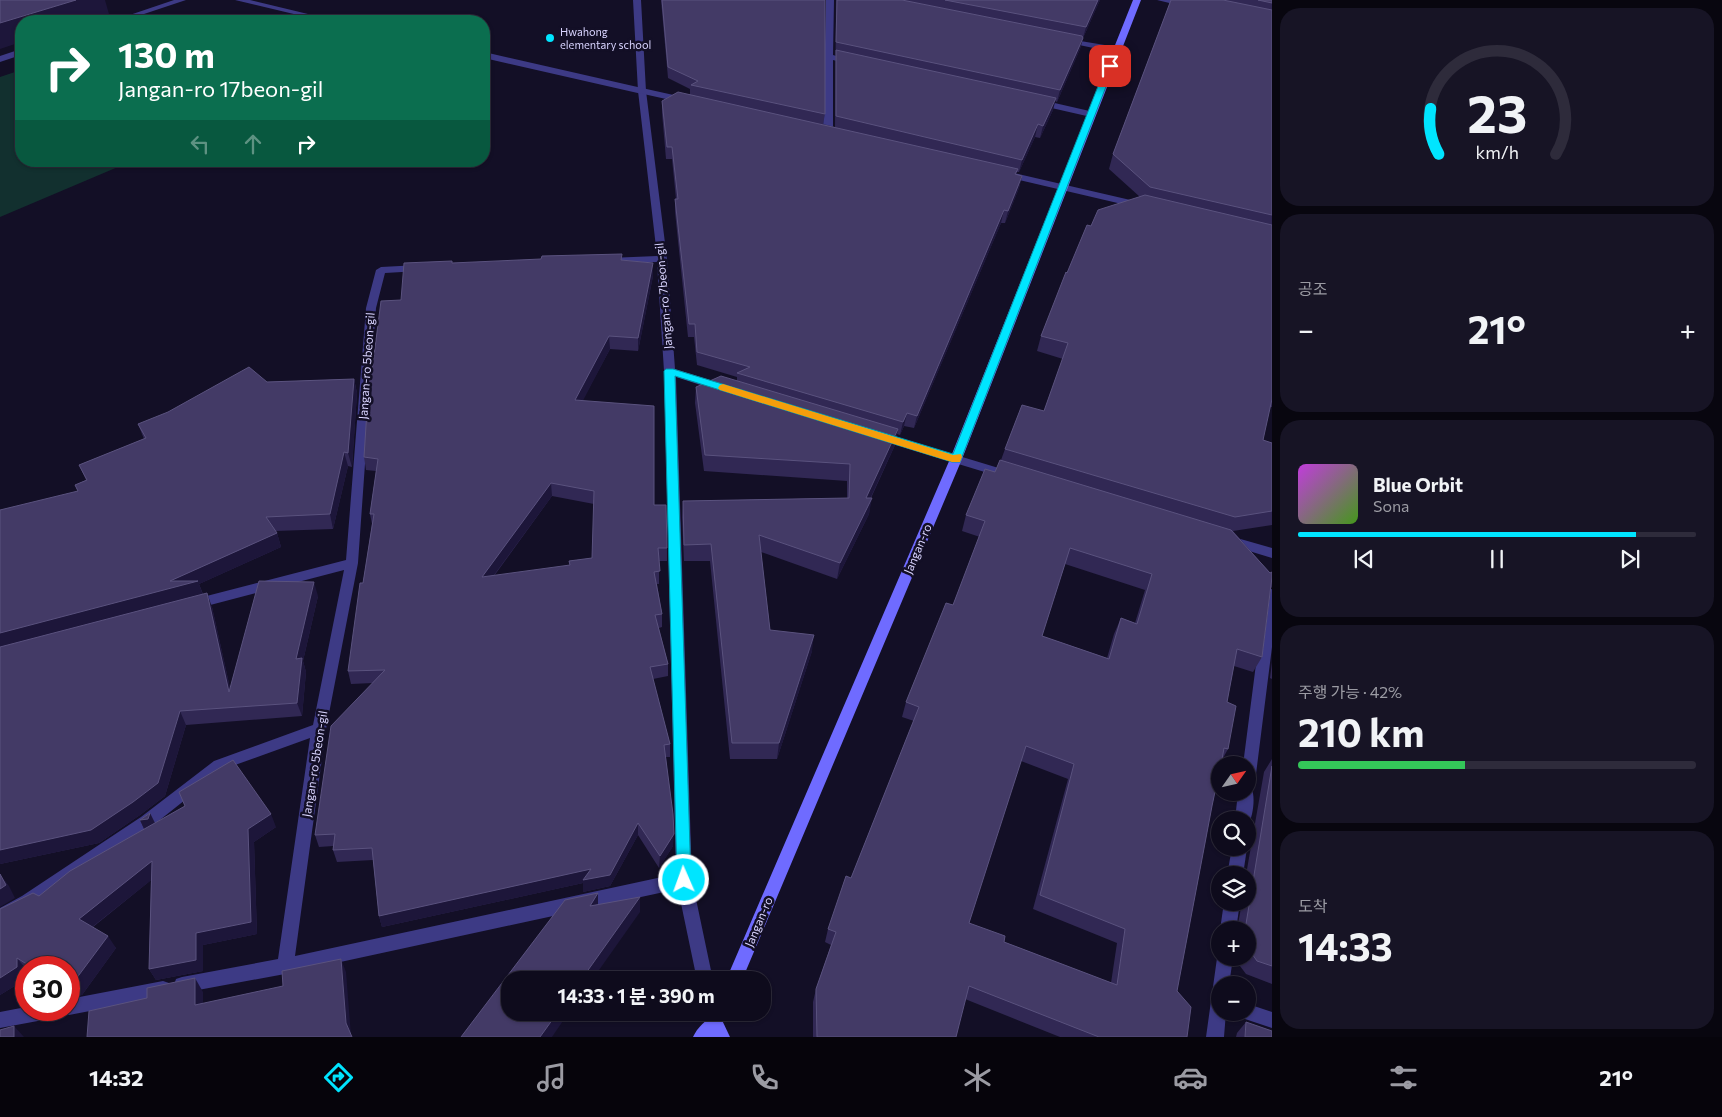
<!DOCTYPE html>
<html lang="ko">
<head>
<meta charset="utf-8">
<style>
	:root { --surface:#0e0b1c; --page:#171425; --text:#f1f3f6; --muted:#9b9ba3; --line:#2e2b3b; --accent:#00e5ff }
	body { margin:0; font-family:Commissioner,"Noto Sans KR",sans-serif; background:var(--page); color:var(--text); height:100vh; display:flex; flex-direction:column; font-size:19px; white-space:nowrap }
	* { box-sizing:border-box; margin:0 }
	p { font-size:16px; color:var(--muted) }
	.icon { flex:none; width:28px; height:28px; fill:none; stroke:currentColor; stroke-width:2; stroke-linecap:round; stroke-linejoin:round }
	.map { position:relative; flex:1; overflow:hidden }
	.sheet { display:flex; flex-direction:column; gap:8px; padding:8px; background:#08060f; width:450px }
	.sheet>* { flex:none }
	.hud { position:absolute; left:15px; top:15px; width:475px; height:152px; border-radius:20px; box-shadow:0 1px 4px #0004,0 0 0 1px var(--line); background:#0b6e4f; color:#fff; overflow:hidden }
	.needle { width:32px; rotate:56deg }
	.fabs { position:absolute; left:1211px; top:756px; display:grid; gap:10px }
	.fabs a { display:grid; place-items:center; width:45px; height:45px; border-radius:50%; background:var(--surface); box-shadow:0 1px 4px #0004,0 0 0 1px var(--line); font-size:25px }
	.speed { position:absolute; left:15px; top:956px; display:flex; gap:10px; font-size:25px; font-weight:700; text-align:center }
	.speed>* { display:grid; place-content:center; width:65px; height:65px; border-radius:50%; background:var(--surface); box-shadow:0 1px 4px #0004,0 0 0 1px var(--line); line-height:1 }
	.speed .limit { border:8px solid #d22; background:#fff; color:#111 }
	.pin { position:absolute; display:grid; place-items:center; width:42px; height:42px; color:#fff; margin:-21px; border-radius:10px; box-shadow:0 2px 8px #0006 }
	.me { position:absolute; width:55px; margin:-28px; rotate:358deg; stroke-linejoin:round; filter:drop-shadow(0 0 4px #0008) }
	.turn { display:flex; align-items:center; gap:18px; height:105px; padding:0 20px; font-size:22px }
	.turn .icon { width:65px; height:65px; stroke-width:2.5 }
	.turn b { display:block; font-size:35px; line-height:42px }
	.lanes { display:flex; align-items:center; height:48px; padding:0 20px; background:#0003; justify-content:center; gap:25px; direction:ltr }
	.lanes .off { opacity:.35 }
	.big { font-size:38px; font-weight:700; line-height:1.1 }
	.sheet .widget { flex:1; display:flex; flex-direction:column; justify-content:center; gap:8px; min-width:0; padding:0 18px; border-radius:20px; background:var(--page) }
	.sheet .dial { align-items:center; gap:0 }
	.dial svg { height:130px; overflow:visible; fill:none; stroke:var(--line); stroke-width:7; stroke-linecap:round; text-anchor:middle }
	.dial text { fill:var(--text); stroke:none }
	.song { display:flex; align-items:center; gap:15px }
	.cover { width:60px; height:60px; border-radius:8px; background:linear-gradient(135deg,hsl(290 70% 55%),hsl(100 70% 35%)) }
	.played { height:5px; border-radius:2px; background:linear-gradient(90deg,var(--accent) 85%,var(--line) 85%) }
	.keys { display:flex; justify-content:space-around; direction:ltr }
	.heat { display:flex; justify-content:space-between; align-items:center; font-size:28px; direction:ltr }
	.charge { height:8px; border-radius:4px; background:linear-gradient(90deg,#34c759 42%,var(--line) 0) }
	.trip { position:absolute; left:501px; top:971px; width:270px; height:50px; border-radius:20px; background:var(--surface); box-shadow:0 1px 4px #0004,0 0 0 1px var(--line); font-weight:700; line-height:50px; text-align:center }
	.tabs { display:flex; height:80px; justify-content:space-around; align-items:center; background:#06040b; color:var(--muted) }
	.tabs .icon { width:35px; height:35px }
	.tabs .active { color:var(--accent) }
	.tabs b { font-size:22px; color:var(--text) }
	main { display:flex; flex:1; min-height:0 }
	.map>svg:first-child { display:block }
</style>
</head>
<body>
<main>
<div class="map">
<svg width="1272" height="1037" viewBox="0 0 1272 1037">
	<rect width="100%" height="100%" fill="#130f26"/>
	<path fill="#12302f" d="M21,70V161H132L0,217V77Z"/>
	<g fill="none" stroke-linecap="round" stroke-linejoin="round">
		<g fill="#3d3a85" fill-rule="evenodd">
			<path d="M174,0H186L123,21H112Z"/>
			<path d="M235,0H250L337,21H323Z"/>
			<path d="M21,49V55L0,62V56Z"/>
			<path d="M484,52L642,88L646,91L642,94L484,58Z"/>
		</g>
		<g fill="#3d3a85" fill-rule="evenodd">
			<path d="M633,0H641L646,91L667,259L675,369L726,385L728,388L722,392L676,377L692,880L713,980H697L678,889L285,974L182,993L176,991L174,985L176,979L182,977L278,959L310,738L224,769L151,827L34,906L0,924V908L22,896L141,817L214,761L313,725L344,570L195,609L190,608L188,604L190,600L195,599L346,560L366,308L376,270L381,267L419,265L424,268L419,271L385,273L376,308L358,563L326,729L295,956L676,874L664,371L657,262L609,264L604,261L609,258L657,256L638,91Z"/>
			<path d="M826,0H834L833,55L856,62L852,65L833,60V132L828,135L823,132Z"/>
			<path d="M1157,0H1173L1190,5L1186,7Z"/>
			<path d="M1062,38L1117,47L1121,50L1117,53L1065,42L1061,40Z"/>
			<path d="M1037,99L1094,112L1095,114L1091,117L1034,104V100Z"/>
			<path d="M880,432L1015,473L1017,476L1011,480L876,439L874,436L876,433Z"/>
			<path d="M1230,536L1272,548V558L1226,544L1224,541L1226,538Z"/>
			<path d="M1272,589V647L1255,782L1251,787C1256,796 1253,817 1248,825V820H1235L1238,792H1248V765H1243L1265,594L1267,590Z"/>
			<path d="M1232,848H1247L1243,875H1227Z"/>
			<path d="M1224,902H1240L1236,930H1220Z"/>
			<path d="M1220,952V958H1233L1229,985H1220V1012H1226L1224,1037H1206L1217,958Z"/>
			<path d="M163,981L169,983L171,989L169,995L163,997L69,1015L62,1011L60,1016L54,1018L0,1028V1012L26,1007V1010H69V999Z"/>
			<path d="M1248,1004L1272,1012V1028L1242,1018L1240,1012H1248Z"/>
		</g>
		<g fill="#3d3a85" fill-rule="evenodd">
			<path d="M642,88L687,98L688,100L684,103L639,93L638,91Z"/>
			<path d="M1005,171L1139,202L1144,205L1139,208L1002,176V172Z"/>
		</g>
		<g fill="#6f6bff" fill-rule="evenodd">
			<path d="M1133,0H1141L962,459L742,980H726L950,459Z"/>
			<path d="M715,1016L721,1018L730,1037H693C697,1028 706,1019 715,1016Z"/>
		</g>
	</g>
	<g fill="#312854" fill-rule="evenodd">
		<path d="M661,0H825V114L823,124L835,127L836,0H1100L1083,38L1080,49L1057,102L1055,101L1053,110L1040,138L1035,137L1019,172H1017L1016,175L1022,176L1019,188L1005,223H1001L914,428L904,426L900,435L897,434L895,445L871,498L869,514L837,579L761,552L770,630L812,651L777,759H730L710,561H684L682,517L683,501L847,498V481L704,471L695,403L696,387L737,381V377L697,365L694,337H688L675,212V199H676L672,159H666L662,113V101L690,94V89L668,78Z"/>
		<path d="M1171,0H1272V407H1270L1263,440L1272,443V525L1233,531L1270,573L1272,572V587L1271,588L1262,657L1253,672L1234,666L1227,702L1228,749L1222,760L1212,806L1177,991L1187,1037H1060L965,999L956,1037H813V1002L816,989L831,945L825,942L828,929L851,878L914,721L902,717L906,702L953,605L980,537L962,531L966,515L995,472L1001,460L1005,449L1044,411L1063,359L1037,351L1041,336L1067,273L1091,226L1140,197L1109,169L1113,154ZM1065,564L1145,590L1135,623L1121,618L1114,634L1107,658L1042,636ZM1021,761L1068,779L1033,909L1117,943L1111,983L1004,942L969,923Z"/>
		<path d="M622,260L653,263V276L638,351L610,349L582,401L654,505L667,548V561H659V584H657L662,614V627L659,628L668,664V676L653,679L670,744V757H666L673,846L659,868L638,835L610,886L583,892V883L382,927L379,916L373,860L337,862L333,850V846L319,847L315,835L373,683L351,684L348,671L363,583L372,524L370,514L376,471L366,470L364,457L371,379L401,300L452,263ZM552,496L594,504L592,558L569,561L570,566L494,576Z"/>
		<path d="M354,379L357,393L352,467L348,466L333,529L275,531L277,533L281,547L199,584L203,594L212,607L230,688L318,596L303,661L306,672L302,716L186,725L165,796L140,815L99,843L0,864V510L78,492L75,485L86,480L79,465L144,439L138,424L267,382Z"/>
		<path d="M1272,662V679L1270,678Z"/>
		<path d="M1272,759V984L1246,974L1234,958H1248V930H1237L1242,902H1248V875H1246L1264,772Z"/>
		<path d="M140,820L155,823L276,827L254,842L257,934L203,945V971L156,980L149,969L151,880L93,927L116,948L82,995L71,997L69,995V968H26V979L0,995V909L39,896L144,829Z"/>
		<path d="M1246,1022L1272,1037H1236L1237,1033Z"/>
	</g>
	<g fill="#1d163a">
		<path d="M76,0H105L109,14L87,21H21V42L0,49V23Z"/>
		<path d="M1098,0H1100L1083,38L1086,27Z"/>
		<path d="M1083,38L1080,49L1057,102L1060,90Z"/>
		<path d="M1056,98L1053,110L1040,138L1043,126Z"/>
		<path d="M1038,124L1035,137L1019,172L1022,160Z"/>
		<path d="M1022,176L1019,188L1005,223L1008,211Z"/>
		<path d="M1004,210L1001,223L914,428L917,416Z"/>
		<path d="M653,263V276L638,351V338Z"/>
		<path d="M609,336L610,349L576,414L575,400Z"/>
		<path d="M354,379L357,393L352,467L348,453Z"/>
		<path d="M907,413L904,426L900,435L903,422Z"/>
		<path d="M898,429L895,445L863,514L866,498Z"/>
		<path d="M344,452L348,466L333,529L330,514Z"/>
		<path d="M551,483L552,496L483,590L482,577Z"/>
		<path d="M872,498L869,514L837,579L840,563Z"/>
		<path d="M277,533L281,547L199,584L203,595L0,648V633L170,581Z"/>
		<path d="M314,582L318,596L303,661L306,672L302,716L297,703L296,659Z"/>
		<path d="M207,593L212,607L234,706L229,692Z"/>
		<path d="M814,635L812,651L777,759L779,743Z"/>
		<path d="M180,711L186,725L165,796L140,815L99,843L0,864V850Z"/>
		<path d="M150,813L156,825L146,833L140,820Z"/>
		<path d="M271,814L276,827L254,842L257,934L203,945V971L156,980L149,969L196,933L248,829Z"/>
		<path d="M638,823V835L610,886L583,892V883L382,927L379,916Z"/>
		<path d="M674,834L673,846L659,868L660,856Z"/>
		<path d="M152,861L159,874L87,931L79,919Z"/>
		<path d="M0,874L9,886L15,898L0,907Z"/>
		<path d="M598,893V908L590,906Z"/>
		<path d="M640,897V912L592,980H581Z"/>
		<path d="M108,936L116,948L82,995L71,997L69,993V984Z"/>
		<path d="M17,958L26,969V979L0,995V978Z"/>
		<path d="M341,959L346,972L351,1036L346,1023Z"/>
		<path d="M195,978L203,992V1018L195,1005Z"/>
		<path d="M558,1012H569L552,1037H540Z"/>
		<path d="M14,1026L24,1037H14Z"/>
	</g>
	<g fill="#433a66" stroke="#5a527e" fill-rule="evenodd">
		<path d="M0,0H76L0,23Z"/>
		<path d="M662,0H825V114L691,85L698,81L668,67Z"/>
		<path d="M837,0H902L1082,36L1083,38L1060,90L836,42Z"/>
		<path d="M945,0H1098L1086,27Z"/>
		<path d="M1171,0H1223L1272,10V215L1150,187L1113,154Z"/>
		<path d="M1258,0H1272V3Z"/>
		<path d="M836,50L1056,98L1043,126L1038,124L1022,160L836,116Z"/>
		<path d="M678,92L1018,169L1015,174L1022,176L1008,211L1004,210L917,416L907,413L903,422L737,373L750,367L697,352L695,324H689L675,199H678L672,147H667L662,101Z"/>
		<path d="M1145,195L1272,225V399L1263,440L1272,443V511L1235,517L1005,449L1022,405L1044,411L1068,343L1041,336L1066,272L1067,273L1087,225L1091,226L1098,210Z"/>
		<path d="M622,254L621,260L653,263L638,338L609,336L575,400L654,406V505H666L667,548H658L660,571L654,572L662,614L655,615L668,664L650,667L670,744L664,745L673,814L674,834L660,856L638,823L610,875L583,880L591,869L379,916L372,848L333,850L335,834L315,835L331,726L385,670L348,671L360,583H363L374,514H370L378,459L364,457L369,379H371L381,301L401,300L404,263L452,261V263L541,259L542,256ZM551,483L594,491L592,558L569,561L570,565L482,577Z"/>
		<path d="M249,367L267,382L354,379L348,453L344,452L330,514L266,517L277,533L170,581H198L0,633V510L78,491L75,485L87,480L79,465L146,438L138,424L168,412Z"/>
		<path d="M721,376L898,429L866,498H872L840,563L759,535L770,630L814,635L779,743H732L711,544L684,545L683,501L849,498L850,464L705,455L696,387Z"/>
		<path d="M1000,460L1231,530L1270,573L1272,572V577L1262,657L1237,649L1227,702L1236,706L1228,749L1224,748L1221,765H1220V768L1212,806L1177,991L1191,1007L1187,1037H1099L969,986L956,1037H817L816,989L836,932L828,929L846,876L851,878L919,707L906,702L946,603L953,605L985,521L966,515L985,469L995,472ZM1070,548L1152,574L1137,624L1121,618L1109,659L1042,636ZM1026,746L1074,764L1040,895L1125,929L1117,985L1004,942L1005,936L969,923Z"/>
		<path d="M259,581L314,582L296,659L302,658L297,703L180,711L158,783L133,802L91,830L0,850V647L207,593L229,692Z"/>
		<path d="M233,760L271,814L248,829L251,922L196,933V960L149,969L152,861L79,919L108,936L73,983L69,984V968H33L17,958V967L0,978V909L33,893L39,896L70,871L185,806L179,792Z"/>
		<path d="M1272,766V966L1257,961L1248,948V930H1245Z"/>
		<path d="M150,813L148,819L140,820Z"/>
		<path d="M0,874L6,885L0,889Z"/>
		<path d="M598,893L590,906L640,897L581,980H510V1012H558L540,1037H461L565,900Z"/>
		<path d="M341,959L346,1023L352,1037H87L89,1011L147,998V988L195,978V1005L283,986L282,971Z"/>
		<path d="M1246,1022L1272,1031V1037H1245Z"/>
		<path d="M14,1026V1037H0V1030Z"/>
	</g>
	<path fill="#00e5ff" stroke="#0095a6" d="M1110,64L1114,66L960,462H952L675,376L691,880L689,885L684,887L679,885L677,880L664,371L666,369H673L953,454L1106,66Z"/>
	<path fill="#f59e0b" d="M723,384L953,455L961,454L962,457L960,462H952L720,390L718,388L720,385Z"/>
	<circle fill="#00e5ff" stroke="#130f26" stroke-width="2" cx="550" cy="38" r="5"/>
	<g text-anchor="middle" stroke-width="5" stroke-linejoin="round" paint-order="stroke">
		<g font-size="11" fill="#d9d4ff" stroke="#130f26" text-anchor="start">
			<text x="560" y="36">Hwahong<tspan x="560" dy="13">elementary school</tspan></text>
		</g>
		<g font-size="12" fill="#d9d4ff" stroke="#130f26">
			<text transform="translate(664 296) rotate(-95)" y="4">Jangan-ro 7beon-gil</text>
			<text transform="translate(367 366) rotate(-86)" y="4">Jangan-ro 5beon-gil</text>
			<text transform="translate(918 549) rotate(-67)" y="4">Jangan-ro</text>
			<text transform="translate(315 764) rotate(-81)" y="4">Jangan-ro 5beon-gil</text>
			<text transform="translate(759 922) rotate(-67)" y="4">Jangan-ro</text>
		</g>
	</g>
</svg>
<div class="fabs">
<a><svg class="needle" viewBox="-14 -14 28 28"><path d="M0-13l5 13h-10z" fill="#e53935"/><path d="M0 13l5-13h-10z" fill="#9b9ba3"/></svg></a>
<a><svg class="icon" aria-label="search" viewBox="0 0 24 24"><circle cx="10" cy="10" r="6"/><path d="M15 15l6 6"/></svg></a>
<a><svg class="icon" aria-label="layers" viewBox="0 0 24 24"><path d="M12 4l9 5-9 5-9-5zM3 14l9 5 9-5"/></svg></a>
<a>+</a>
<a>−</a>
</div>
<div class="speed"><div class="limit">30</div></div>
<div class="pin" style="left:1110px;top:66px;background:#d93025"><svg class="icon" aria-label="arrive" viewBox="0 0 24 24"><path d="M6 21V4h12l-3 4 3 4H6"/></svg></div>
<svg class="me" style="left:684px;top:880px" viewBox="-20 -20 40 40"><circle r="17" fill="#00e5ff" stroke="#fff" stroke-width="3"/><path d="M0-11L8 9 0 5-8 9z" fill="#fff"/></svg>
<div class="trip">14:33 · 1 분 · 390 m</div>
<div class="hud">
<div class="turn"><svg class="icon" aria-label="right" viewBox="0 0 24 24"><path d="M7 20v-9h11M14 6l5 5-5 5"/></svg><div><b>130 m</b>Jangan-ro 17beon-gil</div></div>
<div class="lanes"><svg class="icon off" aria-label="left" viewBox="0 0 24 24"><path d="M17 20v-9H6M10 6l-5 5 5 5"/></svg><svg class="icon off" aria-label="ahead" viewBox="0 0 24 24"><path d="M12 20V5M6 11l6-6 6 6"/></svg><svg class="icon" aria-label="right" viewBox="0 0 24 24"><path d="M7 20v-9h11M14 6l5 5-5 5"/></svg></div>
</div>
</div>
<section class="sheet">
<div class="widget dial"><svg viewBox="0 0 100 80">
<path d="M14 69A42 42 0 1 1 86 69"/>
<path d="M14 69A42 42 0 0 1 9 41" stroke="#00e5ff"/>
<text x="50" y="56" font-size="32" font-weight="700">23</text>
<text x="50" y="72" font-size="11">km/h</text>
</svg></div>
<div class="widget"><p>공조</p>
<div class="heat"><a>−</a><b class="big">21°</b><a>+</a></div>
</div>
<div class="widget">
<div class="song"><i class="cover"></i><div><b>Blue Orbit</b><p>Sona</p></div></div>
<div class="played"></div>
<div class="keys"><svg class="icon" aria-label="previous" viewBox="0 0 24 24"><path d="M18 5L8 12l10 7zM5 5v14"/></svg><svg class="icon" aria-label="pause" viewBox="0 0 24 24"><path d="M8 5v14M16 5v14"/></svg><svg class="icon" aria-label="next" viewBox="0 0 24 24"><path d="M6 5l10 7-10 7zM19 5v14"/></svg></div>
</div>
<div class="widget"><p>주행 가능 · 42%</p><b class="big">210 km</b><div class="charge"></div></div>
<div class="widget"><p>도착</p><b class="big">14:33</b></div>
</section>
</main>
<nav class="tabs">
<b>14:32</b>
<svg class="icon active" aria-label="directions" viewBox="0 0 24 24"><path d="M12 3l9 9-9 9-9-9zM9 14v-3h6M13 9l2 2-2 2"/></svg>
<svg class="icon" aria-label="music" viewBox="0 0 24 24"><path d="M9 18V5l10-2v13"/><circle cx="6" cy="18" r="3"/><circle cx="16" cy="16" r="3"/></svg>
<svg class="icon" aria-label="phone" viewBox="0 0 24 24"><path d="M5 4h4l2 5-3 2q2 4 5 5l2-3 5 2v4C11 20 4 13 5 4z"/></svg>
<svg class="icon" aria-label="climate" viewBox="0 0 24 24"><path d="M12 3v18M4 7l16 10M4 17L20 7"/></svg>
<svg class="icon" aria-label="car" viewBox="0 0 24 24"><path d="M5 17H2v-5l4-1 3-4h7l3 4 3 1v5h-3M9 17h6M6 11h13"/><circle cx="7" cy="17" r="2"/><circle cx="17" cy="17" r="2"/></svg>
<svg class="icon" aria-label="filters" viewBox="0 0 24 24"><path d="M4 7h16M4 17h16"/><circle cx="9" cy="7" r="2"/><circle cx="15" cy="17" r="2"/></svg>
<b>21°</b>
</nav>
</body>
</html>
